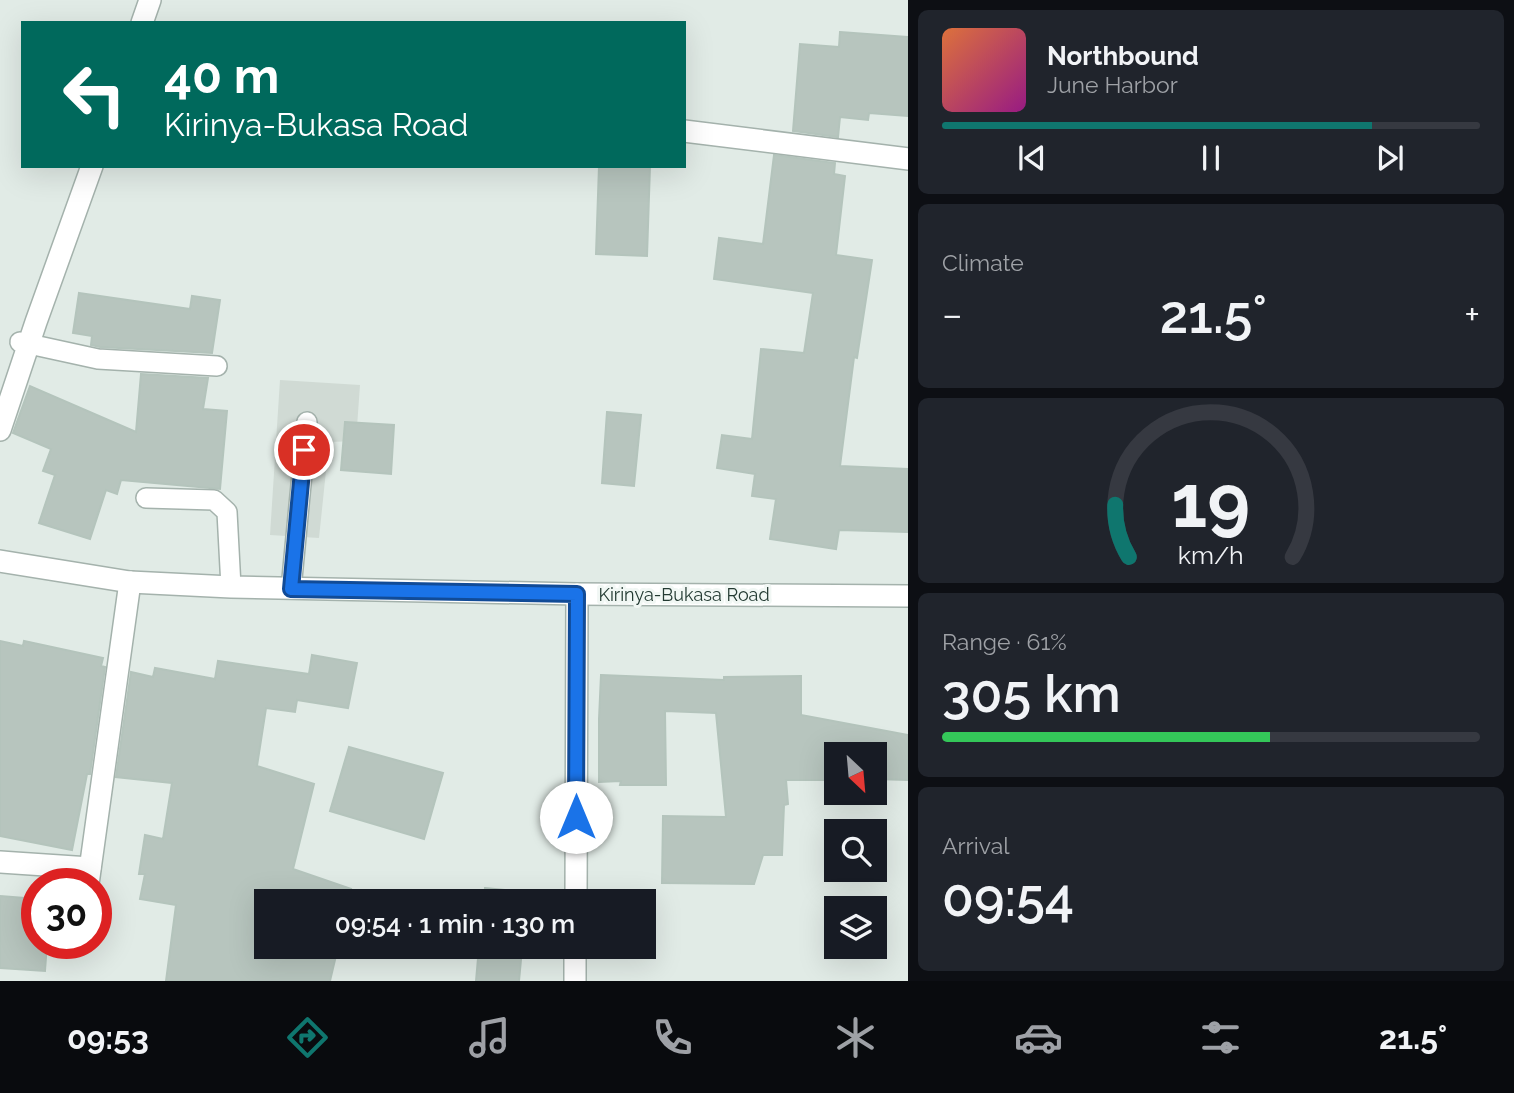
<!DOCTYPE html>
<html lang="en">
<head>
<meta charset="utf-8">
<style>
	:root { --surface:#171b24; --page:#20242c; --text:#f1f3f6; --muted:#9ea1a6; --line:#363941; --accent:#0f766e }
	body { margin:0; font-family:Raleway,sans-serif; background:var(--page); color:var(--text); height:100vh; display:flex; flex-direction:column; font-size:26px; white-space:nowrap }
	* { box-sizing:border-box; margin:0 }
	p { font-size:23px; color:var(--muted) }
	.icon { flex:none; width:38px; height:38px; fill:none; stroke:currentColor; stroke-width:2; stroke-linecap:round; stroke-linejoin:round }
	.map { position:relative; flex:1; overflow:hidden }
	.sheet { display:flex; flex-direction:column; gap:10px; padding:10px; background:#0d0f14; width:606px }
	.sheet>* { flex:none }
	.guide { position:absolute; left:21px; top:21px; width:665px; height:147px; border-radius:0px; box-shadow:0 7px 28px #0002; background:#00695c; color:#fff; overflow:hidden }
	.needle { width:46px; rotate:154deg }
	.tools { position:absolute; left:824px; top:742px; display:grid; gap:14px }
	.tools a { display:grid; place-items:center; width:63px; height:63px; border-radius:0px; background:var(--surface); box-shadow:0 7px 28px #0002; font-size:35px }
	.speed { position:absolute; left:21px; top:868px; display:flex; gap:14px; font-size:35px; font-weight:700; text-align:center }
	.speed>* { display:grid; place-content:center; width:91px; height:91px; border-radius:50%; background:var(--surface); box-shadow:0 7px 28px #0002; line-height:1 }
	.speed .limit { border:10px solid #d22; background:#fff; color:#111 }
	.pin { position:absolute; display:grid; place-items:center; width:60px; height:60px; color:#fff; margin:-30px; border:4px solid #fff; border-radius:50%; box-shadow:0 2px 7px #0007 }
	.me { position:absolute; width:77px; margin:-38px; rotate:0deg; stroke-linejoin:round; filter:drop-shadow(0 0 5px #0008) }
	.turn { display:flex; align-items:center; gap:24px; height:147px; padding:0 28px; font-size:32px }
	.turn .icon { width:91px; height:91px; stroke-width:2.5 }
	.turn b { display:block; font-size:49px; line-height:60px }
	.big { font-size:52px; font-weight:600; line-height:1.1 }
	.sheet .tile { flex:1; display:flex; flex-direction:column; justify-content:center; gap:10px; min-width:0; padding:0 24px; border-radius:10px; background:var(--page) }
	.sheet .dial { align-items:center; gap:0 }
	.dial svg { height:182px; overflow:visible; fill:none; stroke:var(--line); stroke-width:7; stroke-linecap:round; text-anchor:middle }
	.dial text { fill:var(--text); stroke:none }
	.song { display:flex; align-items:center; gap:21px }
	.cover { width:84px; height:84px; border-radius:10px; background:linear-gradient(135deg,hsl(20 70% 55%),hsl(310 70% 35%)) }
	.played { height:7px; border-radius:4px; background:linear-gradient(90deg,var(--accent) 80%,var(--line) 80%) }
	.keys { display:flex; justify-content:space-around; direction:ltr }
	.heat { display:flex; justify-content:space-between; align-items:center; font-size:38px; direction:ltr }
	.charge { height:10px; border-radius:5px; background:linear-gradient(90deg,#34c759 61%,var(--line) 0) }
	.trip { position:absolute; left:254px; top:889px; width:402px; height:70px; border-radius:0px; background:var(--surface); box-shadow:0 7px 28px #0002; font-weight:600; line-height:70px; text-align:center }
	.tabs { display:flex; height:112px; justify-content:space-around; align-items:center; background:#090b0e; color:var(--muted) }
	.tabs .icon { width:49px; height:49px }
	.tabs .current { color:var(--accent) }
	.tabs b { font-size:32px; color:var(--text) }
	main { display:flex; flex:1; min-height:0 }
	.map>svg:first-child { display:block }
</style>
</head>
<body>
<main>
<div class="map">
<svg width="909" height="981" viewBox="0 0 909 981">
	<rect width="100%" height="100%" fill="#e1ebe6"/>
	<path fill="#d0dad4" d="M280,380L360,385L356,441L329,442L319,538L270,535Z"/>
	<g fill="#b7c5be" stroke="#b4c4bc" stroke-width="2">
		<path d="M840,32L908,37V116L869,113L868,120L840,117L838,137L793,131L800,44L839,47Z"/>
		<path d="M774,155L835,163L834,174L845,176L836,255L872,260L857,358L854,357L840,466L908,469V532L839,530L836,549L770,539L776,499L752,496L755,474L717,468L722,435L752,439L761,349L804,353L813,293L714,279L719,238L763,244Z"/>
		<path d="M599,166H650L647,256L596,254Z"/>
		<path d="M79,293L190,309L192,296L220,300L212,353L100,347L91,345L92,336L73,333Z"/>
		<path d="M141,374L208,378L203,409L227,411L220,489L121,480L117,494L106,490L90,539L39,523L55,475L43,471L51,449L13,433L30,386L136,432Z"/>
		<path d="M607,412L641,415L634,486L602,483Z"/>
		<path d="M345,422L394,425L391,474L341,470Z"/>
		<path d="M0,641L23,646L24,641L103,658L101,666L105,667L90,774H87L72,850L0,836Z"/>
		<path d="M312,655L357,663L348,708L297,700L295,712L266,708L257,766L314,784L293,869L351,889L348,901H266V947H338L330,981H166L176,905L140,899L145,874H139L145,835L163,839L172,783L116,777L131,672L153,677L155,668L215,679L218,661L309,674Z"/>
		<path d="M601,675L724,680V677L801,676V715L908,735V780L875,779V754H836V780H786L788,804L784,805L782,855H763L754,884L662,883L663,816L726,817L716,713L665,711L666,785H620L621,781L599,782V719Z"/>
		<path d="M349,747L443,773L424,839L330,811Z"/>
		<path d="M485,888L537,893L536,901H484Z"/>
		<path d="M0,896L37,899V943H47L45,971L0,968Z"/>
		<path d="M479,947H531V950L522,949L519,981H476Z"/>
	</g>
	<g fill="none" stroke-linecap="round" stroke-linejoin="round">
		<defs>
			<g id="lane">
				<path d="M20,342L98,359L217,366"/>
				<path d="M146,498L214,500L227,512L231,587"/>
				<path d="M291,589L307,422"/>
			</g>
			<g id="street">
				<path d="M142,23L150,0"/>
				<path d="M684,131L909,159"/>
				<path d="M0,430L36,322L92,166"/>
				<path d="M0,561L130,582L231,587L577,594L909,596"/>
				<path d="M0,862L90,868"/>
				<path d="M88,884L130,582"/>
				<path d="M576,901L577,594"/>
				<path d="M575,981V947"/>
			</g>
		</defs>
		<use href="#lane" stroke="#a4b2ac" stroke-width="22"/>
		<use href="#street" stroke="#a4b2ac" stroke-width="24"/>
		<use href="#lane" stroke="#fff" stroke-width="19"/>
		<use href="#street" stroke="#fff" stroke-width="21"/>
	</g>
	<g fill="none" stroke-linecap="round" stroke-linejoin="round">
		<defs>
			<path id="route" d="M304,450L291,589L577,594L576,817"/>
		</defs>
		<use href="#route" stroke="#114b97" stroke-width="18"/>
		<use href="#route" stroke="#1a73e8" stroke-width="12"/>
	</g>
	<g text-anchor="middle" stroke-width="6" stroke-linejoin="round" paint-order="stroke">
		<g font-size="18" fill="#233a32" stroke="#f1f7f4">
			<text x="684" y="601">Kirinya-Bukasa Road</text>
		</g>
	</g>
</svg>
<div class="tools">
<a><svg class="needle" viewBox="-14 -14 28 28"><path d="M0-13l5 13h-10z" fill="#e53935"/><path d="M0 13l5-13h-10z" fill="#9ea1a6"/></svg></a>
<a><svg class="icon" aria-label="search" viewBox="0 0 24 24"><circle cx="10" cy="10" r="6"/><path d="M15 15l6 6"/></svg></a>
<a><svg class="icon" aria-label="layers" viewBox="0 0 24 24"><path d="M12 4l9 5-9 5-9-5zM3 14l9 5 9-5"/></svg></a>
</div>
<div class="speed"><div class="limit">30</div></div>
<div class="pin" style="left:304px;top:450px;background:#d93025"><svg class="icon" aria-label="arrive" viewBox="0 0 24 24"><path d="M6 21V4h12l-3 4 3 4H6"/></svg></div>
<svg class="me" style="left:576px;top:817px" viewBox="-20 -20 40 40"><circle r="19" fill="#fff"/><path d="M0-13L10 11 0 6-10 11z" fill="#1a73e8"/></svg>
<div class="trip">09:54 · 1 min · 130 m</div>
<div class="guide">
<div class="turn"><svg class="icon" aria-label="left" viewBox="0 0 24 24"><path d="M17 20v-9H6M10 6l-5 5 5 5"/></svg><div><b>40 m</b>Kirinya-Bukasa Road</div></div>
</div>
</div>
<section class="sheet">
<div class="tile">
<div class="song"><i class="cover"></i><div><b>Northbound</b><p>June Harbor</p></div></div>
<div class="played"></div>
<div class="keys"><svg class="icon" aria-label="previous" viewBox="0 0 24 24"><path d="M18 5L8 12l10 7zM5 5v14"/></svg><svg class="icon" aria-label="pause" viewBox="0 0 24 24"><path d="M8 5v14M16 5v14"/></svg><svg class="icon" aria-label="next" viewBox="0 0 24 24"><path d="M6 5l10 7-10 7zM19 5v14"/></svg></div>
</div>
<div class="tile"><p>Climate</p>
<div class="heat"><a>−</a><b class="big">21.5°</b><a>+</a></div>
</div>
<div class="tile dial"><svg viewBox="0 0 100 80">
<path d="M14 69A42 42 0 1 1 86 69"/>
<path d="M14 69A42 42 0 0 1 8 46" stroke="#0f766e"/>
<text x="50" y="56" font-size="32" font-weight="700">19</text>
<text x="50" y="72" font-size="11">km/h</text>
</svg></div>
<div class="tile"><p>Range · 61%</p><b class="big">305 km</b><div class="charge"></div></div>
<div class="tile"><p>Arrival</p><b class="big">09:54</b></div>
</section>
</main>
<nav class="tabs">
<b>09:53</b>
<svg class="icon current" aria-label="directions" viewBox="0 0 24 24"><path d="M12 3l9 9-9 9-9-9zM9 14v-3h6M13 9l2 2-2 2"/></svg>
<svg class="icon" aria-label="music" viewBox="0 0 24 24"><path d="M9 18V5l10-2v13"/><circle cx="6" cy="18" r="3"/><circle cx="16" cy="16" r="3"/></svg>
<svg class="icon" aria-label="phone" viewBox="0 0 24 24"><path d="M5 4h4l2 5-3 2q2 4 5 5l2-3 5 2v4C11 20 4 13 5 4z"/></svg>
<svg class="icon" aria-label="climate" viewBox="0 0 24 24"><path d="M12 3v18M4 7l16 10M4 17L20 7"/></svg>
<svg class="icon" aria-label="car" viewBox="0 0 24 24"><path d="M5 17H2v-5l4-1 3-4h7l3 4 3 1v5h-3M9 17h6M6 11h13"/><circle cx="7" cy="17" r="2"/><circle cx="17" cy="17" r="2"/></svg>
<svg class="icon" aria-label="filters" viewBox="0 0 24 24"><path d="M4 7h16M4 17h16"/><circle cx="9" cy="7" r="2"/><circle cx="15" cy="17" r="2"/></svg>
<b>21.5°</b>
</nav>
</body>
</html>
